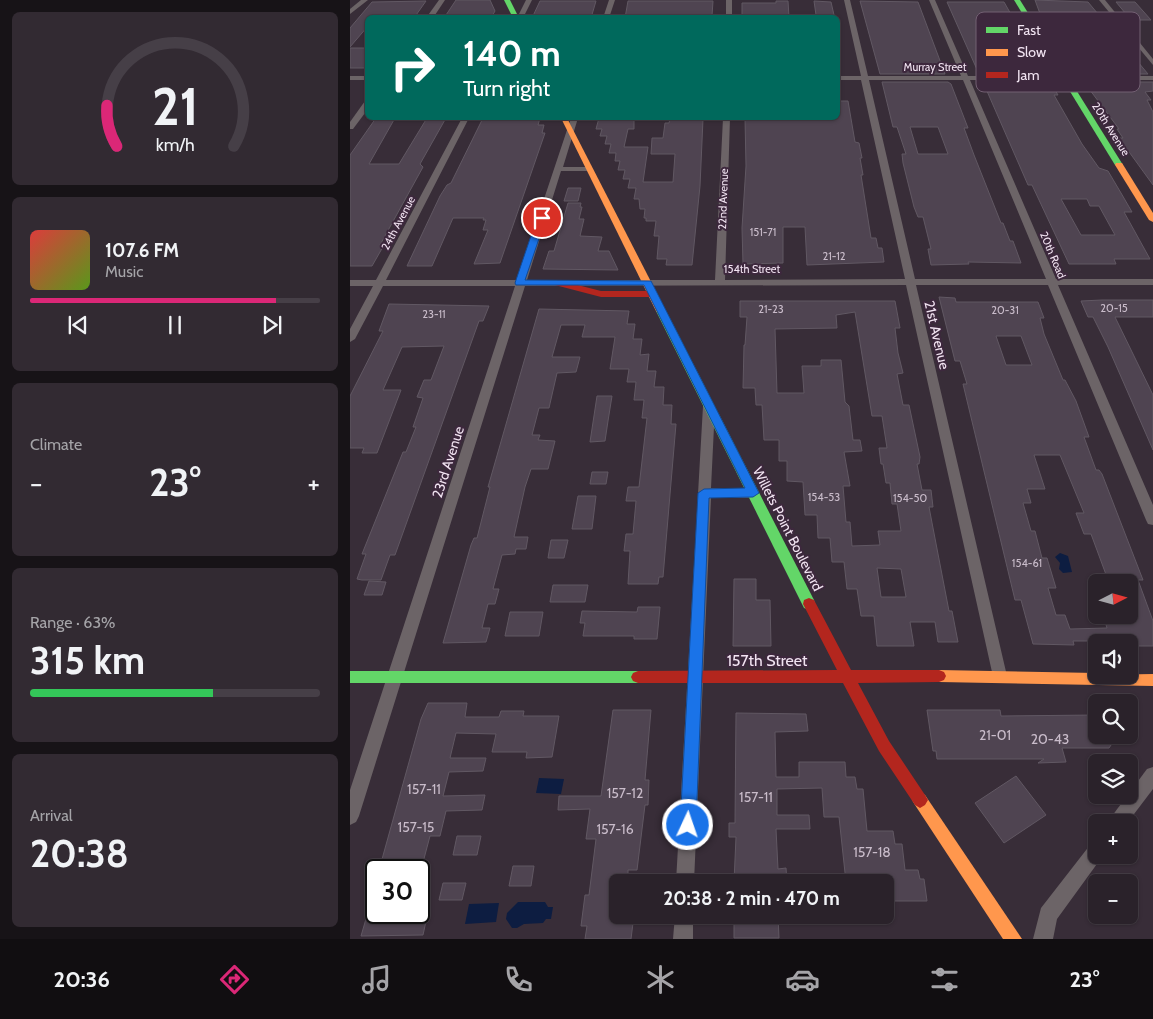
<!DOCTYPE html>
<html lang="en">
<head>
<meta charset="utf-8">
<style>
	:root { --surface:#2a222a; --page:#322a32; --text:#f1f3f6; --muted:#a5a4a8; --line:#463f47; --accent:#db2777 }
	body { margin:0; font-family:Cabin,sans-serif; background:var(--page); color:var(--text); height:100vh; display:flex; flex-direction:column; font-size:19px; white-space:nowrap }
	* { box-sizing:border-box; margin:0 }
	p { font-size:16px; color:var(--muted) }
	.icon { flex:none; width:28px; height:28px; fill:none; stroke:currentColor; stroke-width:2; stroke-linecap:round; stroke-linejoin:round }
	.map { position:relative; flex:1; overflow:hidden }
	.sheet { display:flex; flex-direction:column; gap:12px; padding:12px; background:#171317; width:350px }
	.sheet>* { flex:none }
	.banner { position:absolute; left:15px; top:15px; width:475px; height:105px; border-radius:8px; box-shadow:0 1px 4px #0004,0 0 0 1px var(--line); background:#00695c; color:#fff; overflow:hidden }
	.needle { width:32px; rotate:84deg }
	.tools { position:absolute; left:738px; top:574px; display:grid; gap:10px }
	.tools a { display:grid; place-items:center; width:50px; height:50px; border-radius:8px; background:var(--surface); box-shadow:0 1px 4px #0004,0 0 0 1px var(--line); font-size:25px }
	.speed { position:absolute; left:15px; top:859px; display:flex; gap:10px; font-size:25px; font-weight:700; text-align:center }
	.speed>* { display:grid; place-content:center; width:65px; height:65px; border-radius:50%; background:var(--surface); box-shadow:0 1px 4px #0004,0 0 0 1px var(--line); line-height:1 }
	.speed .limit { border:2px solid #111; border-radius:8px; background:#fff; color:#111 }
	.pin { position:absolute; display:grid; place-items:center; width:42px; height:42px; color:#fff; margin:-21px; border:2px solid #fff; border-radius:50%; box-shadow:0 1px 5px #0007 }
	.me { position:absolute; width:55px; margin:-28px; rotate:3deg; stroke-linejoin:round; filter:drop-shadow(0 0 4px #0008) }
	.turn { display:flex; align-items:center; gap:18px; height:105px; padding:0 15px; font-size:22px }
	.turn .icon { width:65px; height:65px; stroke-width:2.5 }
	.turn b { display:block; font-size:35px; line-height:42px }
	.big { font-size:38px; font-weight:800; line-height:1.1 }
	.sheet .card { flex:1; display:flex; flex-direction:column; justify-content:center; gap:8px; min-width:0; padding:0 18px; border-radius:8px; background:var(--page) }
	.sheet .dial { align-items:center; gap:0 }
	.dial svg { height:130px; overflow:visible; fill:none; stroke:var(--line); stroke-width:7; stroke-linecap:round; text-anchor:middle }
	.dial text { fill:var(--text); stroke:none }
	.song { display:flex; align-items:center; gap:15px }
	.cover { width:60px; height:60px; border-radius:8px; background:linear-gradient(135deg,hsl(0 70% 55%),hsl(90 70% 35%)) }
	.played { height:5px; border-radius:2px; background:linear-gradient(90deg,var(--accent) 85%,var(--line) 85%) }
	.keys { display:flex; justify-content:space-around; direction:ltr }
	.heat { display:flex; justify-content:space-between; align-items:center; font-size:28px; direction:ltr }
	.charge { height:8px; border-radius:4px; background:linear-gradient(90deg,#34c759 63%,var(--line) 0) }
	.trip { position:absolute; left:259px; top:874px; width:285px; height:50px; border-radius:8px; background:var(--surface); box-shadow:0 1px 4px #0004,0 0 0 1px var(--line); font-weight:800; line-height:50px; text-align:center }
	.tab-bar { display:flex; height:80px; justify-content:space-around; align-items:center; background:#110e11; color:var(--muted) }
	.tab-bar .icon { width:35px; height:35px }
	.tab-bar .on { color:var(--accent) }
	.tab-bar b { font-size:22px; color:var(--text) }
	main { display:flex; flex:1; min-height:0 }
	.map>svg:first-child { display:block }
</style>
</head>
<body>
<main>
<section class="sheet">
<div class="card dial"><svg viewBox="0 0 100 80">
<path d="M14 69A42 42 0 1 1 86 69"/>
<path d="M14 69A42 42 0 0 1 8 44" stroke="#db2777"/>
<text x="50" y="56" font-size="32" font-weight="700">21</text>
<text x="50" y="72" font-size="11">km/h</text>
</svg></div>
<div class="card">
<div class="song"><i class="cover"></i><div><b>107.6 FM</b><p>Music</p></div></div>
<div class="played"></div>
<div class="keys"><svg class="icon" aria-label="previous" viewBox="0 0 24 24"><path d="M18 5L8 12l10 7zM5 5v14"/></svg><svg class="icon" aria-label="pause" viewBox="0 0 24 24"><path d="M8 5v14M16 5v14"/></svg><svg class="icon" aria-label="next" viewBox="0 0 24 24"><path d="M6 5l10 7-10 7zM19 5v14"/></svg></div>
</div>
<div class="card"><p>Climate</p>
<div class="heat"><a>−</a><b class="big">23°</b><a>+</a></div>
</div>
<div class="card"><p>Range · 63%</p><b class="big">315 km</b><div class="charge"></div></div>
<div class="card"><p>Arrival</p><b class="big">20:38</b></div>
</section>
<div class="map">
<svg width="803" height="939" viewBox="0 0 803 939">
	<rect width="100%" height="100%" fill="#382d38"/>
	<g fill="#0d1d41">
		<path d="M710,553L718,556L722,572L713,573L709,569L710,563L705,557Z"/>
		<path d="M189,778L214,779L211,794L186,793Z"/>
		<path d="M168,902H195L198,907H203L201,919H196L193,923L174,924L167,928H162L156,919L157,913Z"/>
		<path d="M149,903L146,922L115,924L119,904Z"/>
	</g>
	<g fill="#4f4451" stroke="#615863" fill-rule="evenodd">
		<path d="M106,0H140L145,11L141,18H94Z"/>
		<path d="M685,0L738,2L798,74H729L689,11Z"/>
		<path d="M76,1L64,18H18V26L0,47V28L22,2Z"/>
		<path d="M190,1H246L241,18H182Z"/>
		<path d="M278,1H363L362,16L275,18Z"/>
		<path d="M426,1H438L439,17L392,16V3H426Z"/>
		<path d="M464,1L481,2L484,15H466Z"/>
		<path d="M510,1L568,2L595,74H530Z"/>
		<path d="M597,2H654L695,74H629Z"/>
		<path d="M766,2H785L801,20H781Z"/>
		<rect x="0" y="48" width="18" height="20"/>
		<path d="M532,82H598L601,84L618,128H614L624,155L651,223H653L660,241H663L671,263L618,262L619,264L581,265L578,249H581L573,217H568L564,207L553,163L552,154H556L547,127H543ZM560,127H588L598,154H568Z"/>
		<path d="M633,82H700L708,95H704L732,144L749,168L758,171L771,193L782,212H774L800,259H764L766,264H719L682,185H678ZM711,199H737L740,206H749L765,235H731Z"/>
		<path d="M734,82H803V91L795,92L801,100H797L803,112V185L769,138H773L767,129H769Z"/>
		<path d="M488,101H498L505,142L509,143L512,158H510L513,175H511L521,238H526L528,248H532L534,262L457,265L455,227H433V263L393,264L392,228L396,166L395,118H488Z"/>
		<path d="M26,118H45L19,164H49L77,118H96L70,164L73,167L30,245H34L22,266H0V155Z"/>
		<path d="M133,118H190L188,125H194L192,133H195L150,263L124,264L138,230H133L136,220H133L134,218H103L82,266H57L90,196L97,185L101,183Z"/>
		<path d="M249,118H284V129H278L274,147H298L293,182H323L325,154H301L302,138H313L315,123H319L320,119H353L350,186L342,265H316L317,259H307L309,236H304L306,221H296V218H294L295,209H290L289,199H284L286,188H278L280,179H273L275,170H268L270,161H265L266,153H259L261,144H255L257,136H250L252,129H246Z"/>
		<path d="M218,188H231L228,201H214Z"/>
		<path d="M218,203H231L230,207H232L229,219H234L230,236L252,237L248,251H259L268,270L193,269L199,251H204Z"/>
		<path d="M589,297L605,298L606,302H688L694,318H690L694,334L713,380H715L726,401L739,437H734L746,470H749L752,474L793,580H788L803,621V646H779V642H748L747,641H723L724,645L683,644L671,600H665L613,384H617L610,361H605ZM646,336H671L682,365H656ZM684,455H710L734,513H726L734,534H741L758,580H779V615H753L757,628L720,629L715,615H706L698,588H706L697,558H692L685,531H681L673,503H681L677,489H695Z"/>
		<path d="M752,300H803V317H765L803,395V450L758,347L743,317H738L731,301Z"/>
		<path d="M390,301H545L550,328H545L548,353L553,373L547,374L553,405H559L570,457L569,464H567L572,490H581L583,507H579L583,528L599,611H602L608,642H588L585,622H560L564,646H527L524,616H511L507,589H497L494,562H482L480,538H468L467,515H455L453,482L437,481V461H429V440H414L412,405H406L405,388H393L394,345H395L397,317H390ZM505,312L522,416H532L537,448H529L531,464H533L536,483H540L542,504H547L551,531H528L530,545L502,546L500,522H496L493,486H500L494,452L512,451L510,440H503L499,406L495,402L491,360H471V366H452L454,393H427L425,329L487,328L486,315ZM527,568L551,569L556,597H531Z"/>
		<path d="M39,304L139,306L133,321H129L45,555H40L31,580H12L7,579L16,554H12L53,452H56L66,427H63L73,398L67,397L74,380H81L94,346L52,347L33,390H51L27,453H12L14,448H0V396L33,331H29Z"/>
		<path d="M189,309L279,311L277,324H285L283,339H292L290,355L299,354L297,371H306L304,387H314L313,405H322L321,424H326L313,577H309L308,584H278L280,551H274L276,534H283L286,501H276L278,487H289L297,418H292L294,400H284L286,382H277L279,369H260L265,337H232L235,325H211L202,357H230L226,372L207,373L199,408H189L182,435H190L188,440L205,441L198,469H181L175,487L164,537H178L176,549H166L165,554L152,555L143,589H149L145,604H138L132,628H140L136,642L93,643L121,545L124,538H127L140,487H138Z"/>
		<path d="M247,396H262L258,421L255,441L240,442Z"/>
		<path d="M242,472H258L256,484H240Z"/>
		<path d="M228,496H246L242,529H222Z"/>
		<path d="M201,540H218L214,558H198Z"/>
		<path d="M384,579H406V600H420L421,646H383Z"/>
		<path d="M19,581L36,582L32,595H14Z"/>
		<path d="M203,585H238L235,602H200Z"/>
		<path d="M288,607H310L307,639H284V636H233L235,623H230L232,611L287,612Z"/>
		<path d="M160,612H193L189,636H155Z"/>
		<path d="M78,703H117L115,717H149L151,711H174L173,716H209L202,757L176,758L177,752H142L146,734L106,733L100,758H136L133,771L99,772L93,796L135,795L132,810L96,811L90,836H80L71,870H29L71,719Z"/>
		<path d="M263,710H301L295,780H299L298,805H295L287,870H278V874H268V915H284L281,939H235L237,926H231L235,895H239L246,839H236L240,809L208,810L209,796H251Z"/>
		<path d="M577,710H650L651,716L746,715V735H768L759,748H712L716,762L688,763L694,759H587L586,751H583Z"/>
		<path d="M386,713L456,714L458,731L425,732L426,777H449V762H495L496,777H505L507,789H513L517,831H543L545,844H552L555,870H568L570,879H574L577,901H535V882H496L489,817H474L472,788L427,789V815H459L460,829H426L428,869L436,868L437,882H384L386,837H379V823H385Z"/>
		<path d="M666,776L696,815L654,843L625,803Z"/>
		<path d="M107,836H131L127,855H103Z"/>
		<path d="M163,866H184L181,886H159Z"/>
		<path d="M93,883H116L112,900H89Z"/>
		<path d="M18,912H78L73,935L11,936Z"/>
		<path d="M384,915H428L429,938H384Z"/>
	</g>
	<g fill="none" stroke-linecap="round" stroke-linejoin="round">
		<g fill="#6c6467" fill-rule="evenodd">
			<path d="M11,0H18L0,14V9Z"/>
			<path d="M89,0H95L83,18H76Z"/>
			<path d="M176,0H182L173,18H167Z"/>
			<path d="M259,0H265L259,18H253Z"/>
			<rect x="376" y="0" width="6" height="18"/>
			<path d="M494,0H500L518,76H611L579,0H585L618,76H803V80H620L706,279H803V285H708L803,505V525L798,524L796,520L698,285H566L657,676L654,681L649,683L644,681L556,285L175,286L9,816L6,822L0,825V790L165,286H33L5,339L0,342V329L23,286H0V280H26L112,118H119L36,280H167L221,118H228L213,167H239L243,169L239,171H211L177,280H365L373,118H380L375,280L555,279L511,80H488V76H511ZM519,80H613L696,279H565Z"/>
			<path d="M749,0H755L803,59V65Z"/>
			<rect x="0" y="76" width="18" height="4"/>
			<path d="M15,101H18V109L3,129H0V122Z"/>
			<path d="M359,402L365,406L361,488H403L408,490L409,493L408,496L403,498H361L344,882H326L353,406Z"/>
			<path d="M803,767V789L778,822H760L762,816L797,769Z"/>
			<path d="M746,842V855H753L752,857L707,919L703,939H683L691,908L740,845Z"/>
			<path d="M325,915H343V939H323Z"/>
		</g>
		<g fill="#63d668" fill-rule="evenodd">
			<path d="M154,0H160L169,18H163Z"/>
			<path d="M664,0H670L773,165L772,167L765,165Z"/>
			<path d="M311,308L316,311L464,600L465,604L464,608L459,610L454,608L306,311Z"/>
			<path d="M0,671H288L293,673L295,677L293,681L288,683H0Z"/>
		</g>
		<g fill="#ff974d" fill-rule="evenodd">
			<path d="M211,118H217L316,311L314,313H308L306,311Z"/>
			<path d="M766,163H772L803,213V222L799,220L765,165Z"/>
			<path d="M589,670L746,673V675L803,674V686L589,682L584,680L582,676L584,672Z"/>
			<path d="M570,792L575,795L672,939H653L565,805L562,800L565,795Z"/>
		</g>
		<g fill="#b3261e" fill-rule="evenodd">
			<path d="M208,280L251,291H303L308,294L303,297H251L205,285L204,283Z"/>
			<path d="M459,598L464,600L501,670H589L594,672L596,676L594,680L589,682L508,683L539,741L575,795L578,800L575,805L570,808L565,805L529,751L493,683H288L283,681L281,677L283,673L288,671L487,670L453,604L454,600Z"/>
		</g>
	</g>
	<path fill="#1a73e8" stroke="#114b97" d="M192,216L196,218L175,280L301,281L409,493L403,497L359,498L346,825L344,831L338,833L333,831L330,825L348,493L354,489L395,488L294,285H166L165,283L187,218Z"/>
	<g text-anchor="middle" stroke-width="4" stroke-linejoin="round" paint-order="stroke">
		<g font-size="11" fill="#f2e4f2" stroke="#3d283d">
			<text x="585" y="71">Murray Street</text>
			<text transform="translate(761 129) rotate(58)" y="4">20th Avenue</text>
			<text transform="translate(373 199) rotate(-88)" y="4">22nd Avenue</text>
			<text transform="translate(48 223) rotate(-62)" y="4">24th Avenue</text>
			<text transform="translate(703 255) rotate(67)" y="4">20th Road</text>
			<text x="402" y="273">154th Street</text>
		</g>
		<g font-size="11" fill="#c9bcca">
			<text x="413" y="236">151-71</text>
			<text x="484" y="260">21-12</text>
			<text x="764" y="312">20-15</text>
			<text x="421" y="313">21-23</text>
			<text x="655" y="314">20-31</text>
			<text x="84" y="318">23-11</text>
			<text x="474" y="501">154-53</text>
			<text x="560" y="502">154-50</text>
			<text x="677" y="567">154-61</text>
		</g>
		<g font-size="14" fill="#f2e4f2" stroke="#3d283d">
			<text transform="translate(587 335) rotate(77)" y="5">21st Avenue</text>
			<text transform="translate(98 462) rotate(-72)" y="5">23rd Avenue</text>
			<text transform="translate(438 529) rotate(63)" y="5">Willets Point Boulevard</text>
		</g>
		<g font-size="14" fill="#c9bcca">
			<text x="645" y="740">21-01</text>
			<text x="700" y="744">20-43</text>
			<text x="74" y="794">157-11</text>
			<text x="275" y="798">157-12</text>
			<text x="406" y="802">157-11</text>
			<text x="66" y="832">157-15</text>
			<text x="265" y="834">157-16</text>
			<text x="522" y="857">157-18</text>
		</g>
		<g font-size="16" fill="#f2e4f2" stroke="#3d283d">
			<text x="417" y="666">157th Street</text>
		</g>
	</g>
	<rect x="626" y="12" width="164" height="80" rx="8" fill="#3d283d" stroke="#736073" stroke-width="1"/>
	<rect x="636" y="27" width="22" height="6" fill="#63d668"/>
	<rect x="636" y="49" width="22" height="7" fill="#ff974d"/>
	<rect x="636" y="72" width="22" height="6" fill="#b3261e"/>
	<g font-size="14" fill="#f2e4f2">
		<text x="667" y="35">Fast</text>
		<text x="667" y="57">Slow</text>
		<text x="667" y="80">Jam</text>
	</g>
</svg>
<div class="tools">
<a><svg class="needle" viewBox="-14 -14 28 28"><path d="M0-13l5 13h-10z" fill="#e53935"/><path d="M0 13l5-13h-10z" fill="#a5a4a8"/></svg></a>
<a><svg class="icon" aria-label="sound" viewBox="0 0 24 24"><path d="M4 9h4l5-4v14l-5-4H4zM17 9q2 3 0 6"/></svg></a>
<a><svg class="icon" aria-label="search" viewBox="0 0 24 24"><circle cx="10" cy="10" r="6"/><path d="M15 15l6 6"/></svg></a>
<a><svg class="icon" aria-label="layers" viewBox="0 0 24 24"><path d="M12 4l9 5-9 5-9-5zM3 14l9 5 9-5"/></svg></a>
<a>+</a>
<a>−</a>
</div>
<div class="speed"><div class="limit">30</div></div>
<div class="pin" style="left:192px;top:218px;background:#d93025"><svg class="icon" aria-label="arrive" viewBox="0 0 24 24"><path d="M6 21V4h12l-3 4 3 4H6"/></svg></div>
<svg class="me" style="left:338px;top:825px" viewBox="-20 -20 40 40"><circle r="17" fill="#1a73e8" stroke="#fff" stroke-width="3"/><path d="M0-11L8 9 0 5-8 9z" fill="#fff"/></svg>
<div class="trip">20:38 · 2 min · 470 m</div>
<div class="banner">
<div class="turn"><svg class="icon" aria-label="right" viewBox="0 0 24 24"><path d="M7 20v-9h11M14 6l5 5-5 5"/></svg><div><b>140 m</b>Turn right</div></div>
</div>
</div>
</main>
<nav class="tab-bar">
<b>20:36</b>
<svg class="icon on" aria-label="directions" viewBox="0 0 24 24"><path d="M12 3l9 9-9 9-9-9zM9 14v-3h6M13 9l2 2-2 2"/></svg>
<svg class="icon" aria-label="music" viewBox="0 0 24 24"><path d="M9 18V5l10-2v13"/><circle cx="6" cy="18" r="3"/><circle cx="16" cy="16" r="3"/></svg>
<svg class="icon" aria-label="phone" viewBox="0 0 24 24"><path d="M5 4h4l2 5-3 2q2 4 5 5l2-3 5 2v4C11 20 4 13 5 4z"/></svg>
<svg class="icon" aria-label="climate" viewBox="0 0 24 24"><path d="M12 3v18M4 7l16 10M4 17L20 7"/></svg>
<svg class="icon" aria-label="car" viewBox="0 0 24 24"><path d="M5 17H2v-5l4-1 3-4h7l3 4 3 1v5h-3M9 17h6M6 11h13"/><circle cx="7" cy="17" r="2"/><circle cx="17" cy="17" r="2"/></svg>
<svg class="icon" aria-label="filters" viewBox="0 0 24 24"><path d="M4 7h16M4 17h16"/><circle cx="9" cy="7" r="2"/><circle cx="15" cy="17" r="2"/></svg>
<b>23°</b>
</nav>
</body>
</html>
